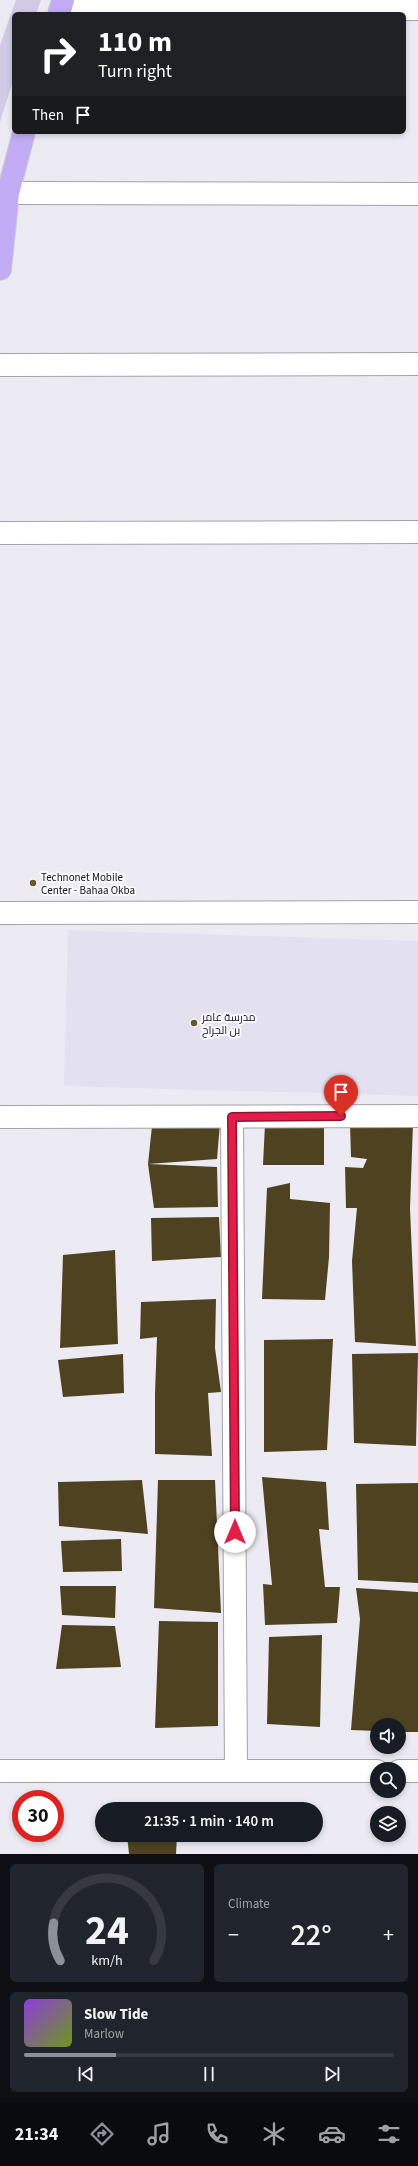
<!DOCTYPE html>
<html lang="en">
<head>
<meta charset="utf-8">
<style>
	:root { --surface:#171b24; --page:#20242c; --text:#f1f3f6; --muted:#9ea1a6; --line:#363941; --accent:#8c9099 }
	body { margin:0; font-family:"Source Sans 3",Cairo,sans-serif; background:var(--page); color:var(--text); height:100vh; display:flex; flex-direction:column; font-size:15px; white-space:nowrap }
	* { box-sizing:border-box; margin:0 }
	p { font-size:13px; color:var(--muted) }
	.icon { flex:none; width:22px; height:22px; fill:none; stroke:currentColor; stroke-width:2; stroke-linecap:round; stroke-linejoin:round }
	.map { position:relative; height:1854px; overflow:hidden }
	.drawer { display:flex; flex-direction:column; gap:10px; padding:10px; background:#0d0f14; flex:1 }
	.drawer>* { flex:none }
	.guide { position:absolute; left:12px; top:12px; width:394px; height:122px; border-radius:6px; box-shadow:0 2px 6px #0003; background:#202124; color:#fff; overflow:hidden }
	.controls { position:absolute; left:370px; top:1718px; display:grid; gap:8px }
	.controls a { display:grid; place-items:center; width:36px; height:36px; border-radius:50%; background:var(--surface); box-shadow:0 2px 6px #0003; font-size:20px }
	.speed { position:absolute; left:12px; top:1790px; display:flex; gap:8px; font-size:20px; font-weight:700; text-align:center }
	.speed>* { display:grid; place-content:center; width:52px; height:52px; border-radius:50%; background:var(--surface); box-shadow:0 2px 6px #0003; line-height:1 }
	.speed .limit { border:6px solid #d22; background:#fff; color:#111 }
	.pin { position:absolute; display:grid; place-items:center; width:34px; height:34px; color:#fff; margin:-41px -17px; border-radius:50% 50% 50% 0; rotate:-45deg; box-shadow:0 0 4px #0007 }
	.pin .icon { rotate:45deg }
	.me { position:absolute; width:44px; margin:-22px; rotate:0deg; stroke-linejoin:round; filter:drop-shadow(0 0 3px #0008) }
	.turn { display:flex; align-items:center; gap:14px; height:84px; padding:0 20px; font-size:18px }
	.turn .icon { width:52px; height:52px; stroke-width:2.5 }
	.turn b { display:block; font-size:28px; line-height:34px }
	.then { display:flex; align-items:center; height:38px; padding:0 20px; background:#0003; gap:8px; font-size:15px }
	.big { font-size:30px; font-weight:600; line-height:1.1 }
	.drawer .widget { flex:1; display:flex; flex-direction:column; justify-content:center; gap:6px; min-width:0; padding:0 14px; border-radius:6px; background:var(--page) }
	.drawer .dial { align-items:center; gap:0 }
	.dial svg { height:104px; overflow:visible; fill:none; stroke:var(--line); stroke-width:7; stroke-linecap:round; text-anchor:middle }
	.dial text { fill:var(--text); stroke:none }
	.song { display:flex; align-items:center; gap:12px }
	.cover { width:48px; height:48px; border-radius:6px; background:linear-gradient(135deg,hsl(270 70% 55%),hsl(80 70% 35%)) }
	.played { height:4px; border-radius:2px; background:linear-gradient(90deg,var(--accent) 25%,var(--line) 25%) }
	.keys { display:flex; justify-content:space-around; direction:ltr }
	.heat { display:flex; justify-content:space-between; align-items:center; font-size:22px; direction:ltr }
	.drawer .tiles { flex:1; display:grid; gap:10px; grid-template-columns:1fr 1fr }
	.widget:last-child { grid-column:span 2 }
	.trip { position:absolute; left:95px; top:1802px; width:228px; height:40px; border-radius:20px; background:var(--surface); box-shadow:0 2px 6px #0003; font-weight:600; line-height:40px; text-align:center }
	.dock { display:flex; height:64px; justify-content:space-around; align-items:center; background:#090b0e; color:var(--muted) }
	.dock .icon { width:28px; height:28px }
	.dock .on { color:var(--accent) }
	.dock b { font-size:18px; color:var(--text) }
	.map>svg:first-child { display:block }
</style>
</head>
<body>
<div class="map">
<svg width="418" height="1854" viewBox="0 0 418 1854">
	<rect width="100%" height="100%" fill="#ecebf3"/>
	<path fill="#e3e0ef" d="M68,930L418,941V1096L64,1086Z"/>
	<path fill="#d1cbe8" d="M16,0H41L36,14H14V77L0,122V45Z"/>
	<g fill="#4e4220">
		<path d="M220,1123L217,1159L148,1164L152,1126Z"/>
		<path d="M324,1123V1165H263L265,1124Z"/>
		<path d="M350,1123H413L410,1209L416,1346L355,1342L352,1261L357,1208H346L345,1167L363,1168L367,1159L351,1157Z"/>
		<path d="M148,1164L217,1167L218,1207L154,1208Z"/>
		<path d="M290,1183V1199L330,1203L329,1257L325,1300L262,1299L267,1188Z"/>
		<path d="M219,1217L221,1257L152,1261L151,1218Z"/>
		<path d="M115,1250L118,1344L60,1348L63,1255Z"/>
		<path d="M216,1299L215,1348L221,1392L208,1393L212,1456L155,1454V1394L157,1337L140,1339L141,1302Z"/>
		<path d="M333,1339L327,1450L264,1452V1340Z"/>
		<path d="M418,1353L416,1446L354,1443L352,1354Z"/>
		<path d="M123,1354L124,1393L63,1397L58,1360Z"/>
		<path d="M262,1477L326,1482L329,1530L319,1529L325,1587H340L337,1623L265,1625L263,1584L272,1585Z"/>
		<path d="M142,1480L148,1534L59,1526L58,1482Z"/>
		<path d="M158,1480H215L221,1613L154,1608Z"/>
		<path d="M418,1483V1583L358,1580L356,1484Z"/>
		<path d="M121,1539L122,1571L63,1572L61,1541Z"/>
		<path d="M60,1586H116L115,1618L62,1615Z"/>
		<path d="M356,1588L418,1592V1732H399V1725H377V1731L351,1730L360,1619Z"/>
		<path d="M159,1621L218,1622V1726L155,1728Z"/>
		<path d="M62,1625L115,1626L121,1667L56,1669Z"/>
		<path d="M322,1635L320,1727L267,1724L269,1637Z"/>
		<path d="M127,1835H177L176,1854H129Z"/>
	</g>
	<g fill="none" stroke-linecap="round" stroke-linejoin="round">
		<defs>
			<g id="minor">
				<path d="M60,11L418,9"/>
				<path d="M8,193L418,194"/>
				<path d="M0,365L418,364"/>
				<path d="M0,533L418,532"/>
				<path d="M0,913L418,912"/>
				<path d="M0,1117L418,1116"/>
				<path d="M232,1117L236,1771"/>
				<path d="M0,1771H377"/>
				<path d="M399,1771H418"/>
			</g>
			<g id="major">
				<path d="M59,14L63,0"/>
				<path d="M0,269L8,193L24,132"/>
			</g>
		</defs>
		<use href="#minor" stroke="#a3a2a9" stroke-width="24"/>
		<use href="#major" stroke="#cccbcc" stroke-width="24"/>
		<use href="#minor" stroke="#fff" stroke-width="22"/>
		<use href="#major" stroke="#c2acf5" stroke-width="22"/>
	</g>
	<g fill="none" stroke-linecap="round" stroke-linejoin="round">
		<defs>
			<path id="route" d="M235,1532L232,1117L341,1116"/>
		</defs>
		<use href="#route" stroke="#92132f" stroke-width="10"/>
		<use href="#route" stroke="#e11d48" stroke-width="7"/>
	</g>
	<g fill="#695927" stroke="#f9f8ff" stroke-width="1.5">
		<circle cx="33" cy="883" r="4"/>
		<circle cx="194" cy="1023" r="4"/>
	</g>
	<g text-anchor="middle" stroke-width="4" stroke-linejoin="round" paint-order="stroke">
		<g font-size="11" fill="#151417" stroke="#f9f8ff" text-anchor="start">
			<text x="41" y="881">Technonet Mobile<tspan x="41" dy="13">Center - Bahaa Okba</tspan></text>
			<text x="202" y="1021">مدرسة عامر<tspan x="202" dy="13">بن الجراح</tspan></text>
		</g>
	</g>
</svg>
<div class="controls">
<a><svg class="icon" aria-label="sound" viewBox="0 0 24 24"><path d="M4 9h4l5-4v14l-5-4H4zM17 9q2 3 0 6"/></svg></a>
<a><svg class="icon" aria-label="search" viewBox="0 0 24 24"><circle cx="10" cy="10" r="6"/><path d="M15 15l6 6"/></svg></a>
<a><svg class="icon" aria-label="layers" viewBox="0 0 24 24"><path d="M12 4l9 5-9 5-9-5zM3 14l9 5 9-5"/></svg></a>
</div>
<div class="speed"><div class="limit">30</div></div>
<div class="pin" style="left:341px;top:1116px;background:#d93025"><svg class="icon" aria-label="arrive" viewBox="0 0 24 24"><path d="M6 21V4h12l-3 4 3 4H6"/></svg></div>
<svg class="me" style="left:235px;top:1532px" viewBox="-20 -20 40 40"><circle r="19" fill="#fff"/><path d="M0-13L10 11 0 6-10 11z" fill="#e11d48"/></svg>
<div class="trip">21:35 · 1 min · 140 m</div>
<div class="guide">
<div class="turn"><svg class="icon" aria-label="right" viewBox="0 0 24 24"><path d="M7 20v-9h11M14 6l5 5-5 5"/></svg><div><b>110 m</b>Turn right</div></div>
<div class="then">Then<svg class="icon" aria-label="arrive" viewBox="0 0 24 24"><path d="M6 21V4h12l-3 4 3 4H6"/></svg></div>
</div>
</div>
<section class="drawer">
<div class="tiles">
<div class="widget dial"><svg viewBox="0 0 100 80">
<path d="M14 69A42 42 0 1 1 86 69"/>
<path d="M14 69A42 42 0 0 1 9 40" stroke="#8c9099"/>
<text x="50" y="56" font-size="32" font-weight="700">24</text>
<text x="50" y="72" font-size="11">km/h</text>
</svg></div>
<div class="widget"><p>Climate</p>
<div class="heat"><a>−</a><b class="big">22°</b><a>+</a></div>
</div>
<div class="widget">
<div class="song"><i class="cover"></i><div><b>Slow Tide</b><p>Marlow</p></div></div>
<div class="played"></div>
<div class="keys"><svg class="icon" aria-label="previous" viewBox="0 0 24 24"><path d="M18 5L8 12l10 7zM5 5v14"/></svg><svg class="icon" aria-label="pause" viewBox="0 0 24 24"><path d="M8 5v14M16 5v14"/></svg><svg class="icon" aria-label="next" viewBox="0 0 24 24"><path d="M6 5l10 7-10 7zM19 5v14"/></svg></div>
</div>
</div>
</section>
<nav class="dock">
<b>21:34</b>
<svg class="icon on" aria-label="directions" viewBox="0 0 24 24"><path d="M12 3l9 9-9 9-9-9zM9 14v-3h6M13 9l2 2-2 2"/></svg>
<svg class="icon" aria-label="music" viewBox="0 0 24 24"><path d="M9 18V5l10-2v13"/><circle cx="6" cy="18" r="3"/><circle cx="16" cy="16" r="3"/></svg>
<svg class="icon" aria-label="phone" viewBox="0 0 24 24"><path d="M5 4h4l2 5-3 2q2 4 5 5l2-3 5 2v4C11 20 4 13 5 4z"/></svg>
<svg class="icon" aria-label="climate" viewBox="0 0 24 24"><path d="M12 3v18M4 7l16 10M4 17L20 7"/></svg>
<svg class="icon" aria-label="car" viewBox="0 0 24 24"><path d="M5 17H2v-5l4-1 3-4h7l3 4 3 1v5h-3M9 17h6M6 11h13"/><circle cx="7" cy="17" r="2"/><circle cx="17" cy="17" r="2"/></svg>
<svg class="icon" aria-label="filters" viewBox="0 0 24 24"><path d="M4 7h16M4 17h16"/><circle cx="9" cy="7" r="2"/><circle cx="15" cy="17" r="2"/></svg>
</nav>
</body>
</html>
